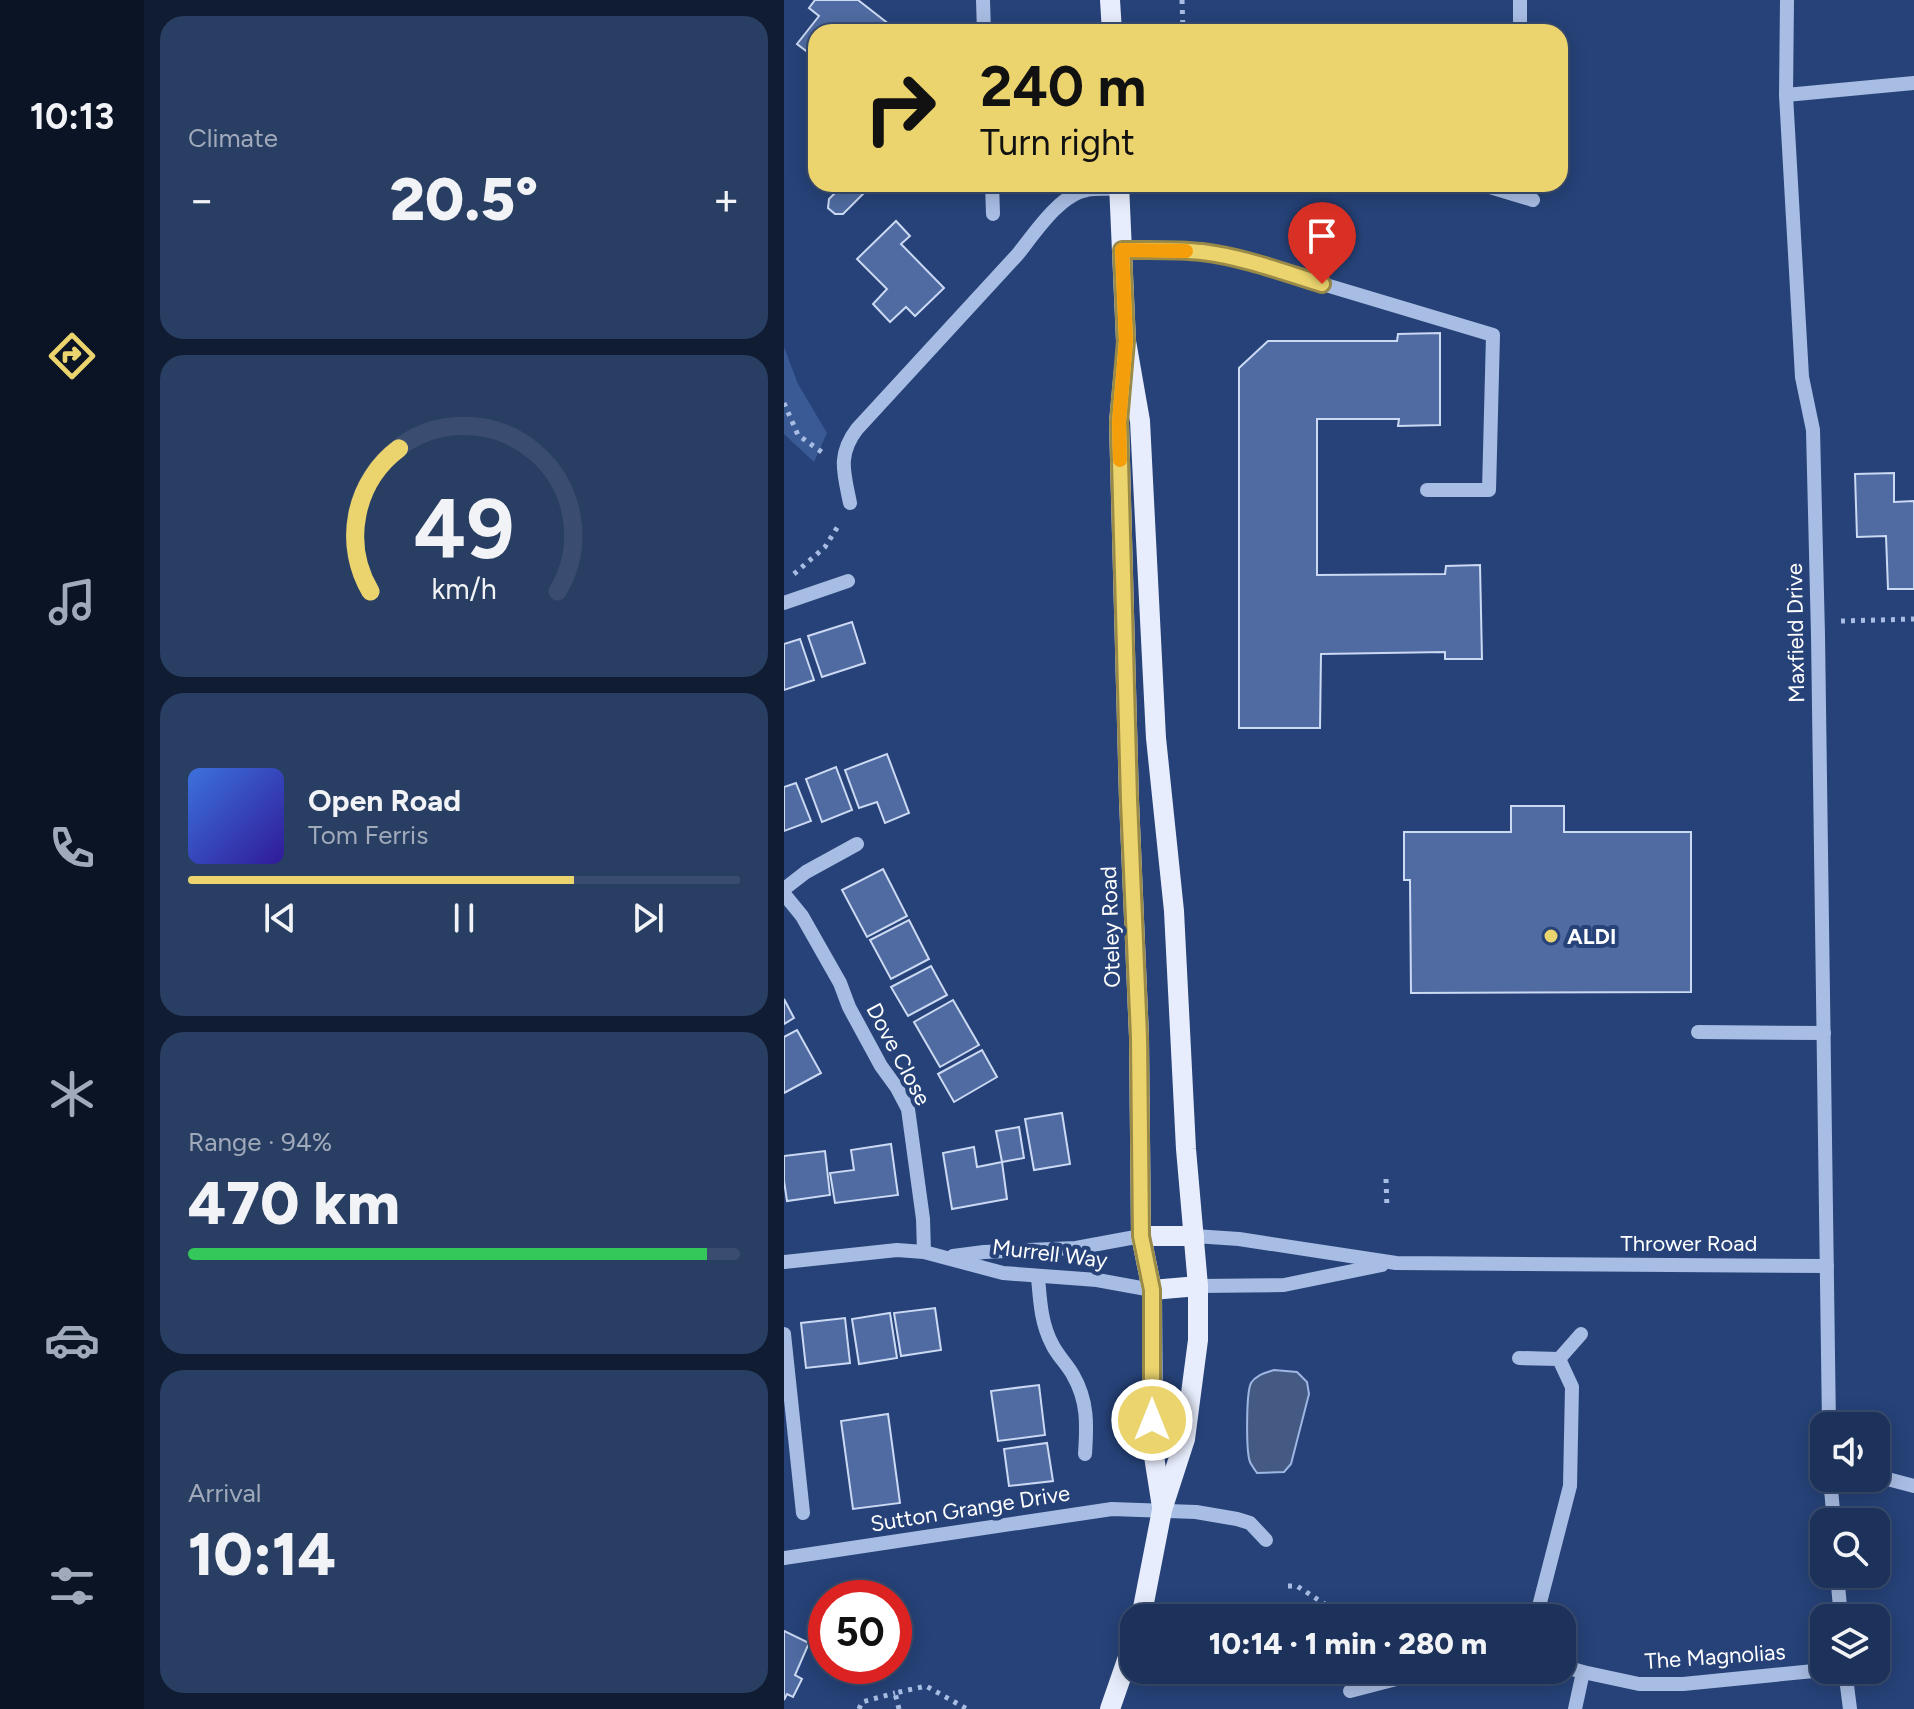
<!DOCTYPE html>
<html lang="en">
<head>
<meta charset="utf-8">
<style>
	:root { --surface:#1c325a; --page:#293e63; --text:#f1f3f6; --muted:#a0aabb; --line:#3a4d70; --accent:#ebd46e }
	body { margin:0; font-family:Figtree,sans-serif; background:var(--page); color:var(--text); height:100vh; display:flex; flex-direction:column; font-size:30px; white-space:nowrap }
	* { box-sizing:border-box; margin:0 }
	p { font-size:26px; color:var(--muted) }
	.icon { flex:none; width:44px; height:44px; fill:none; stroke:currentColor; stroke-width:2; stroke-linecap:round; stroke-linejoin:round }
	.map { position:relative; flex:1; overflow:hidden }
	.side { display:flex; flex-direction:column; gap:16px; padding:16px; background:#0f1c32; width:640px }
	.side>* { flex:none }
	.banner { position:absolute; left:24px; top:24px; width:760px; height:168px; border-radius:24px; box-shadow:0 4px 20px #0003,0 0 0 2px var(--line); background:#ebd46e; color:#111; overflow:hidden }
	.buttons { position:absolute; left:1026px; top:1412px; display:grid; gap:16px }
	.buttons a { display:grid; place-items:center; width:80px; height:80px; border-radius:16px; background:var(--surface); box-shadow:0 4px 20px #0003,0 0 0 2px var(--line); font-size:40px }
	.speed { position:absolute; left:24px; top:1580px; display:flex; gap:16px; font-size:40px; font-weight:700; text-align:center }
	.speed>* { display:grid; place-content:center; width:104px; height:104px; border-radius:50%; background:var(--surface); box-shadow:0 4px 20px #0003,0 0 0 2px var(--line); line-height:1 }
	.speed .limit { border:12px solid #d22; background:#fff; color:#111 }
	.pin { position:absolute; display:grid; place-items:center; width:68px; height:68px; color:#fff; margin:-82px -34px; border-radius:50% 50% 50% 0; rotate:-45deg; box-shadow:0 0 8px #0007 }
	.pin .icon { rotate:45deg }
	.me { position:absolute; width:88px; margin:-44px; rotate:0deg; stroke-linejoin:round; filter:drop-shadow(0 0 6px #0008) }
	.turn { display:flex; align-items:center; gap:28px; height:168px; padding:0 40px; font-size:36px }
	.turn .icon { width:104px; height:104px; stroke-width:2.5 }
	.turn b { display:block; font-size:56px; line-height:68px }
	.big { font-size:60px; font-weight:800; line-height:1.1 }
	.side .widget { flex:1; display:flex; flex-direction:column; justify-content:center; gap:12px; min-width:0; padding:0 28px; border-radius:24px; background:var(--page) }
	.side .dial { align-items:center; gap:0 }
	.dial svg { height:208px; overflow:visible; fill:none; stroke:var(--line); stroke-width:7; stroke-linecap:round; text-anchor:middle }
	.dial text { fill:var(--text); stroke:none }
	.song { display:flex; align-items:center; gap:24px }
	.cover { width:96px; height:96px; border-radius:12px; background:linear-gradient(135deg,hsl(220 70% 55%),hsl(250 70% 35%)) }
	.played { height:8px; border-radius:4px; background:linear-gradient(90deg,var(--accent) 70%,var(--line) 70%) }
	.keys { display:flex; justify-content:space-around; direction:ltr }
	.heat { display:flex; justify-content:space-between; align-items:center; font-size:44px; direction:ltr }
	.charge { height:12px; border-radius:6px; background:linear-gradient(90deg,#34c759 94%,var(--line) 0) }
	.trip { position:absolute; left:336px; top:1604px; width:456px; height:80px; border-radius:24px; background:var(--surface); box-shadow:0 4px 20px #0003,0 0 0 2px var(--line); font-weight:800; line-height:80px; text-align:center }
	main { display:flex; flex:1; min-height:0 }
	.menu { display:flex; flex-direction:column; width:144px; justify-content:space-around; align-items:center; background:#0b1424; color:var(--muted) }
	.menu .icon { width:56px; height:56px }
	.menu .active { color:var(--accent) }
	.menu b { font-size:36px; color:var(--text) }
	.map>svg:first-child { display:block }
</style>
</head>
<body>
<main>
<nav class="menu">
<b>10:13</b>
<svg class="icon active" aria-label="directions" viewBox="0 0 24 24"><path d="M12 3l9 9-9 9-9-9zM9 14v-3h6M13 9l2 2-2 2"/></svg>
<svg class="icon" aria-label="music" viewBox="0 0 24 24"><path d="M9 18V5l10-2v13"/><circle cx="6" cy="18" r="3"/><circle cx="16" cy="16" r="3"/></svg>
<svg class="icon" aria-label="phone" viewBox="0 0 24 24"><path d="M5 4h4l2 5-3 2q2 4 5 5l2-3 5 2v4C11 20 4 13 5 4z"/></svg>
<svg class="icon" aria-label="climate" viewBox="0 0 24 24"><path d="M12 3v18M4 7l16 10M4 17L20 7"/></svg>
<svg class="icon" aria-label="car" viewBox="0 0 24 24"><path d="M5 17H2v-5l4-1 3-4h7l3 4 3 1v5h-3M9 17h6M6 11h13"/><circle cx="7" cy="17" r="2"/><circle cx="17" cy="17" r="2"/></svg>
<svg class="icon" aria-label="filters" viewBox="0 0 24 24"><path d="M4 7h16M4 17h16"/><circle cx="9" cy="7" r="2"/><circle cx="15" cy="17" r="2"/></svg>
</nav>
<section class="side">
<div class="widget"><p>Climate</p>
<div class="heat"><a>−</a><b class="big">20.5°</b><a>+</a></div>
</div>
<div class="widget dial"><svg viewBox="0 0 100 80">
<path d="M14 69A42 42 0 1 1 86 69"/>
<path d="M14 69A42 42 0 0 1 25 14" stroke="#ebd46e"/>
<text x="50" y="56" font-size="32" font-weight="700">49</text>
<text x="50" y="72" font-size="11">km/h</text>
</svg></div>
<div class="widget">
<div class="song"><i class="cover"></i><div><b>Open Road</b><p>Tom Ferris</p></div></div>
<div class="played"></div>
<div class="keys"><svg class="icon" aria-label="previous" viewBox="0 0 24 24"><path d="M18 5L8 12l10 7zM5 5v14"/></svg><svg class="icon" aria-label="pause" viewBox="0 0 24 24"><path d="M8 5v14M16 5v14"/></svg><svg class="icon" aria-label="next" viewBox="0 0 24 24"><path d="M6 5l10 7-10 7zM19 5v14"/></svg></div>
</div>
<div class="widget"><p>Range · 94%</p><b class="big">470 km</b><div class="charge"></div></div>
<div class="widget"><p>Arrival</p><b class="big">10:14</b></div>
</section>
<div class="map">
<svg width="1130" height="1709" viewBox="0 0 1130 1709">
	<rect width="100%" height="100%" fill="#264278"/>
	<path fill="#3a5a95" d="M0,347L14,384L43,433L30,462L0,434Z"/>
	<path fill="#455a82" stroke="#9db6e3" stroke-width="2" d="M490,1370L513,1372L523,1382L525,1394L507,1464L500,1472L473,1473C471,1470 468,1466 466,1462C462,1452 462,1393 467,1383C472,1375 481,1373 490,1370Z"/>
	<g fill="#4f6ba1" stroke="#cbd9f3" stroke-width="2">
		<path d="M31,0H74L115,32H32V73L23,66L30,57L13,44L35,16L25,8Z"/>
		<path d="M48,184H89L59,214H51L44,208L45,199L54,190Z"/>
		<path d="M112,221L126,236L117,244L160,288L131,316L122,307L106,322L89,304L103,289L73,259Z"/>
		<path d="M656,333V425L614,426L615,419H533V575L661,574L662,566L696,565L698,659H661V652L537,654L536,728H455V368L484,341H613L614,334Z"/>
		<path d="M1110,473V502L1130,501V589H1104L1102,536L1073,537L1071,474Z"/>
		<path d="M68,622L81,663L38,677L24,636Z"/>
		<path d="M16,639L30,680L0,690V644Z"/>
		<path d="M103,754L125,813L101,823L93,802L75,808L61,770Z"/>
		<path d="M52,767L68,810L38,822L22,779Z"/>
		<path d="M12,783L27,821L0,831V787Z"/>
		<path d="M727,806H780V832H907V992L627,993L626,880H620V832H727Z"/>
		<path d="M99,869L123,916L83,937L58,890Z"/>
		<path d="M125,920L145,959L107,979L86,940Z"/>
		<path d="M147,966L163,995L124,1016L107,987Z"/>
		<path d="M0,999L10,1018L0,1024Z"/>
		<path d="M169,1000L195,1045L156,1067L130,1022Z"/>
		<path d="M13,1030L37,1073L0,1093V1037Z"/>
		<path d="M198,1050L213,1077L170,1102L154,1074Z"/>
		<path d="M278,1113L286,1164L250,1170L241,1119Z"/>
		<path d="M235,1127L240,1158L218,1162L212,1131Z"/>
		<path d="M107,1144L114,1195L51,1203L46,1173L70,1170L67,1150Z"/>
		<path d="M190,1147L193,1167L218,1162L223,1199L168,1209L159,1153Z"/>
		<path d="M41,1151L46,1195L3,1201L0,1181V1156Z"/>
		<path d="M151,1308L157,1350L117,1356L110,1313Z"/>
		<path d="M106,1313L113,1358L75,1364L68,1319Z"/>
		<path d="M61,1318L66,1363L22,1368L17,1323Z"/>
		<path d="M255,1385L261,1435L214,1441L207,1391Z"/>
		<path d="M104,1414L116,1503L69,1509L57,1421Z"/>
		<path d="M263,1443L269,1481L225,1486L220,1449Z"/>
		<path d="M0,1631L25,1643L11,1675L18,1679L9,1697L3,1694L0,1700Z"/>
	</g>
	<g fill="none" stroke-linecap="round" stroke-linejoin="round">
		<g stroke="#a8bde3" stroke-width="5" stroke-dasharray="4 6" stroke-linecap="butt">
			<path d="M398,0L399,32"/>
			<path d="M0,403L14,435L39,453"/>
			<path d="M10,574L41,547L56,523"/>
			<path d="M1057,621L1130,619"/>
			<path d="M602,1179L603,1209"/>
			<path d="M504,1586H513L562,1618"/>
			<path d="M75,1709L78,1702L111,1693"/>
			<path d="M115,1709L111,1693L142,1686L183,1709"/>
		</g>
		<g stroke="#a8bde3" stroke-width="14">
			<path d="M199,0L200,32"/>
			<path d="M736,0V32"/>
			<path d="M1003,0L1002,95L1018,377L1029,430L1034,635L1045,1426"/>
			<path d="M1002,95L1130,83"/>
			<path d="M208,184L209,214"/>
			<path d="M696,184L749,200"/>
			<path d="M338,250C379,250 412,251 452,258L709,335L705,490H643"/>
			<path d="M66,503C60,473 53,455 73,429L234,254C250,234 276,194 303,190C313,188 324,189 335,189"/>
			<path d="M0,603L64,581"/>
			<path d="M0,889L22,872L73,844"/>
			<path d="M0,894L18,916L56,983L65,1007L97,1066L113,1088L124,1109L139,1219L140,1252"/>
			<path d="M914,1032L1040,1033"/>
			<path d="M410,1236L455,1239L612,1263L1043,1266"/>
			<path d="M169,1256L200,1252L292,1248L357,1236"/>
			<path d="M0,1262L113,1250L140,1252L219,1273L313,1280L368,1290"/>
			<path d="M254,1277C256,1301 257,1323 268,1344C273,1355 283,1364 289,1375C304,1401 303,1425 301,1454"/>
			<path d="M414,1286L500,1285L598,1265"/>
			<path d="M0,1334L19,1513"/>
			<path d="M735,1358L775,1359L788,1387L786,1486L752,1618"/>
			<path d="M775,1359L797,1334"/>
			<path d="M1092,1476L1130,1486"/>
			<path d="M1046,1478L1050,1522"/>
			<path d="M0,1558L328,1509L412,1512L453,1519L466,1523L482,1540"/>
			<path d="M1053,1574L1057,1618"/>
			<path d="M600,1616L601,1618"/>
			<path d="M778,1666L799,1672L855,1684H899L1040,1670"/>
			<path d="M1061,1670L1066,1709"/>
			<path d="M566,1691L647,1670"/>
			<path d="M791,1709L799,1672"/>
		</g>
		<g stroke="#e7edfc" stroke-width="20">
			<path d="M326,0L328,32"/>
			<path d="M335,184L342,341L356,421L372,738L390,911L402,1149L414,1286V1340L401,1439L378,1510L357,1618"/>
			<path d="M340,369L335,422L345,800L355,1037L357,1236L368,1290L369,1450L378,1507"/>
			<path d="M357,1236H410"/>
			<path d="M368,1290L414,1286"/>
			<path d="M326,1709L350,1640"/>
		</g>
	</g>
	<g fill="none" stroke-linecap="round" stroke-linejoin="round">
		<defs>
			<path id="route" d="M368,1420V1290L357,1236L355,1037L345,800L335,422L342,341L338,250C365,250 392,249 418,252C459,257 499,272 538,284"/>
		</defs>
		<use href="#route" stroke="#998a48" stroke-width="20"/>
		<use href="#route" stroke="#ebd46e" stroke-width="14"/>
		<path stroke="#f59e0b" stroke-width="14" d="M336,460L335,422L342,341L338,250L402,251"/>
	</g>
	<circle fill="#ebd46e" stroke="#264278" stroke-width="3" cx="767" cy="936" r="8"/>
	<g text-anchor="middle" stroke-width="8" stroke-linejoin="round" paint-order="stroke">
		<g font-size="22" fill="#fff" stroke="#264278">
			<text transform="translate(1011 633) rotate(-91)" y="8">Maxfield Drive</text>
			<text transform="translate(326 927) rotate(-92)" y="8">Oteley Road</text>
			<text transform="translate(115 1054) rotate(62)" y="8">Dove Close</text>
			<text x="905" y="1251">Thrower Road</text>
			<text transform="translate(266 1253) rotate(7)" y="8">Murrell Way</text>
			<text transform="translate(186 1508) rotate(-9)" y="8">Sutton Grange Drive</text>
			<text transform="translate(931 1656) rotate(-4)" y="8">The Magnolias</text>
		</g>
		<g font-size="22" font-weight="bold" fill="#fff" stroke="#264278" text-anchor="start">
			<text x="783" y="944">ALDI</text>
		</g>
	</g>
</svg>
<div class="buttons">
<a><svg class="icon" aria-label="sound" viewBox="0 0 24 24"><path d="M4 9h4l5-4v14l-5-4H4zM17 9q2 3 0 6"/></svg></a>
<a><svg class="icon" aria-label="search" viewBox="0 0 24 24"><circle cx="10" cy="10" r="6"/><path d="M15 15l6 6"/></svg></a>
<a><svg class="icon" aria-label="layers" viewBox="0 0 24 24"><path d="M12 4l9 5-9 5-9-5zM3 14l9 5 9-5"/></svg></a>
</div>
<div class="speed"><div class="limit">50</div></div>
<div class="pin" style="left:538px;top:284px;background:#d93025"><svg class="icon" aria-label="arrive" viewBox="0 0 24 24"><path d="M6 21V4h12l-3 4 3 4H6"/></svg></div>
<svg class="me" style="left:368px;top:1420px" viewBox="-20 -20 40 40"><circle r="17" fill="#ebd46e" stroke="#fff" stroke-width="3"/><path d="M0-11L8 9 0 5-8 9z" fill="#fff"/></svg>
<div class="trip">10:14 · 1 min · 280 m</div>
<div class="banner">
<div class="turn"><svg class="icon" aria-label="right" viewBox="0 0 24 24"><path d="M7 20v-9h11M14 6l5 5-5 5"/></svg><div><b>240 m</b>Turn right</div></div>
</div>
</div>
</main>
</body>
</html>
